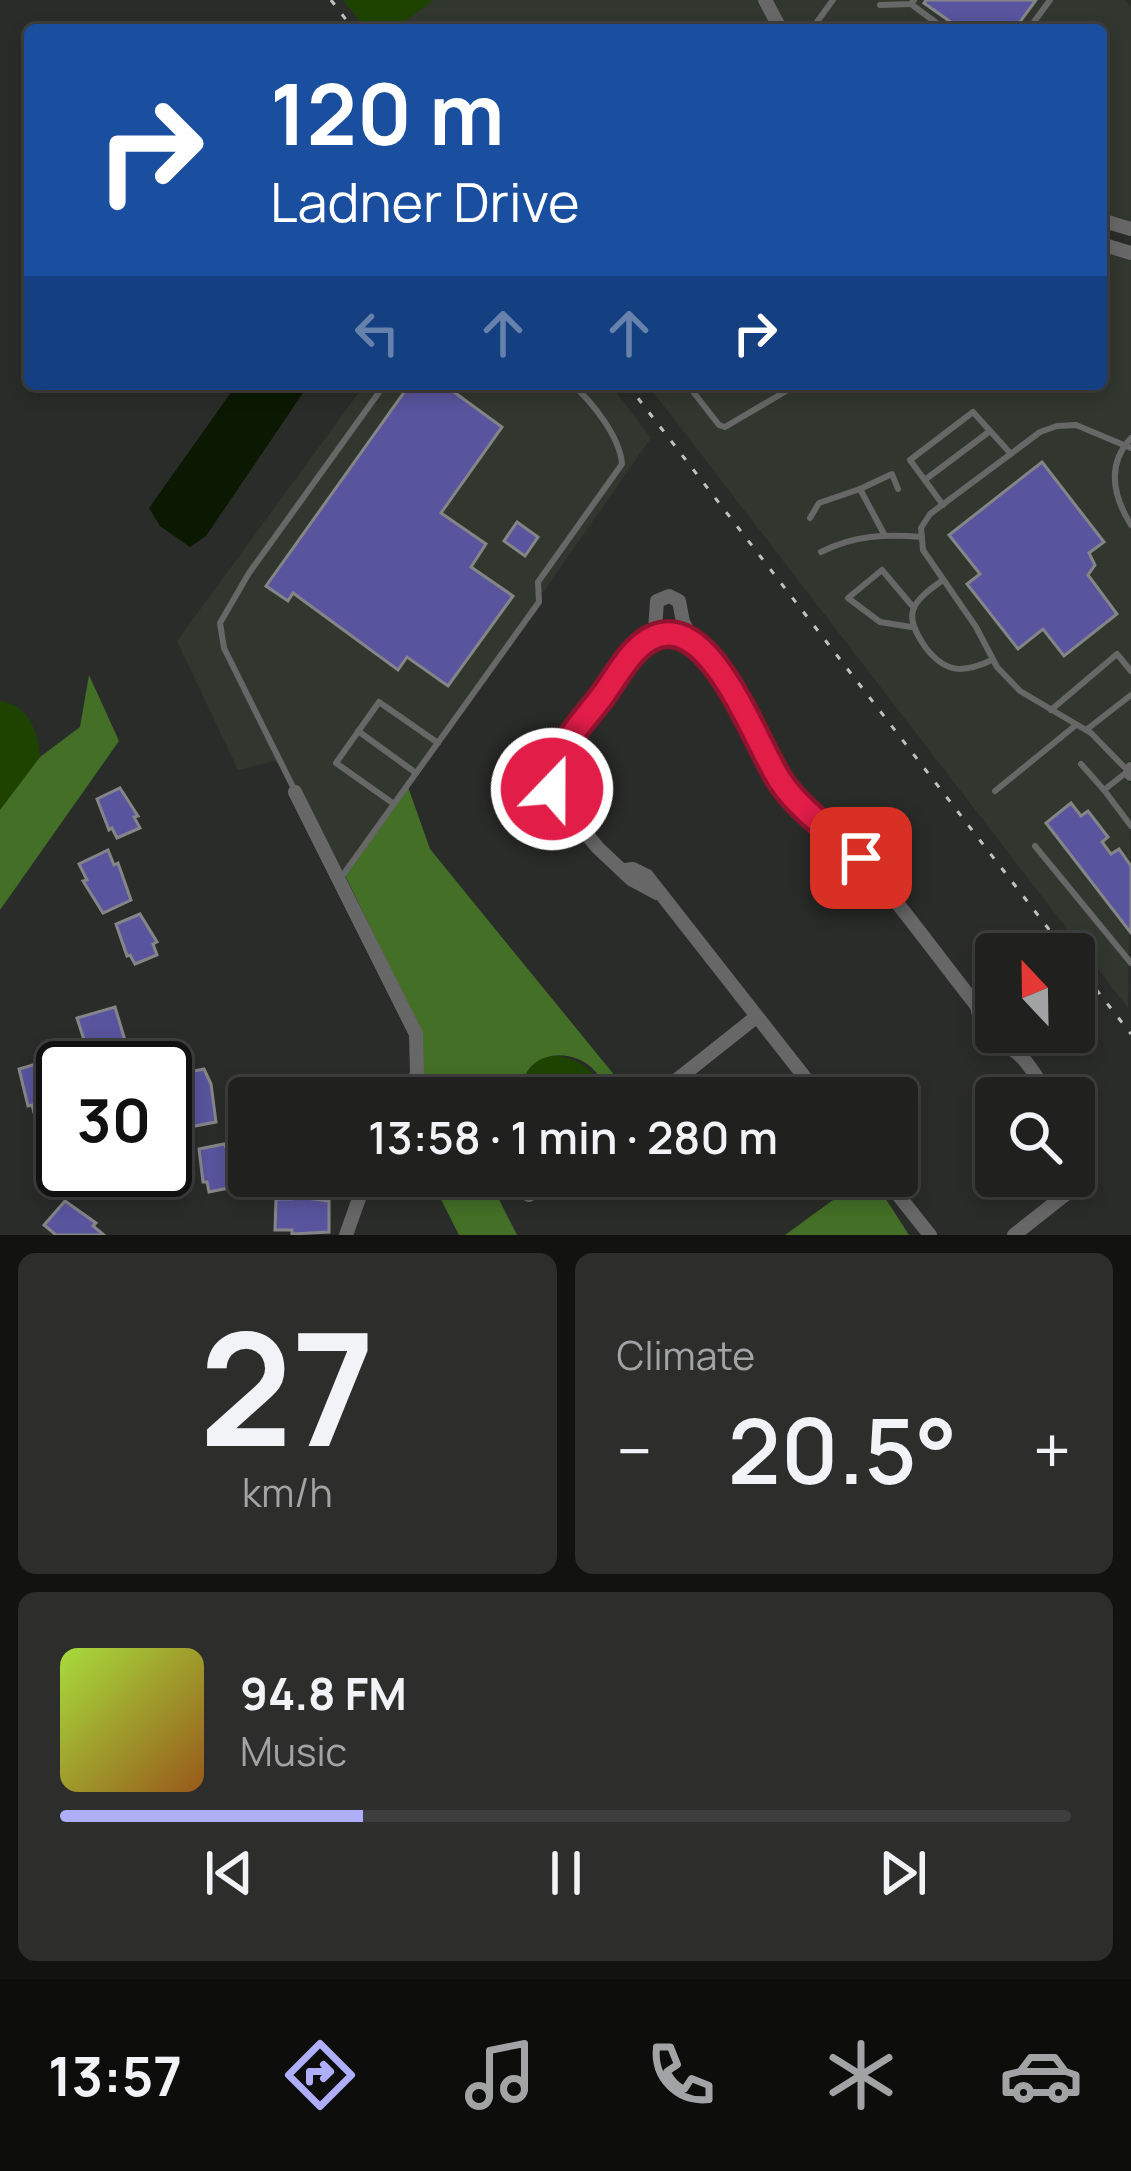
<!DOCTYPE html>
<html lang="en">
<head>
<meta charset="utf-8">
<style>
	:root { --surface:#20211f; --page:#2d2e2c; --text:#f1f3f6; --muted:#a2a3a4; --line:#3d3e3d; --accent:#afaefa }
	body { margin:0; font-family:Manrope,sans-serif; background:var(--page); color:var(--text); height:100vh; display:flex; flex-direction:column; font-size:45px; white-space:nowrap }
	* { box-sizing:border-box; margin:0 }
	p { font-size:39px; color:var(--muted) }
	.icon { flex:none; width:66px; height:66px; fill:none; stroke:currentColor; stroke-width:2; stroke-linecap:round; stroke-linejoin:round }
	.map { position:relative; height:1235px; overflow:hidden }
	.side { display:flex; flex-direction:column; gap:18px; padding:18px; background:#121211; flex:1 }
	.side>* { flex:none }
	.top-card { position:absolute; left:24px; top:24px; width:1083px; height:366px; border-radius:12px; box-shadow:0 6px 18px #0003,0 0 0 3px var(--line); background:#1a4fa0; color:#fff; overflow:hidden }
	.needle { width:78px; rotate:338deg }
	.buttons { position:absolute; left:975px; top:933px; display:grid; gap:24px }
	.buttons a { display:grid; place-items:center; width:120px; height:120px; border-radius:12px; background:var(--surface); box-shadow:0 6px 18px #0003,0 0 0 3px var(--line); font-size:60px }
	.speed { position:absolute; left:36px; top:1041px; display:flex; gap:24px; font-size:60px; font-weight:700; text-align:center }
	.speed>* { display:grid; place-content:center; width:156px; height:156px; border-radius:50%; background:var(--surface); box-shadow:0 6px 18px #0003,0 0 0 3px var(--line); line-height:1 }
	.speed .limit { border:6px solid #111; border-radius:18px; background:#fff; color:#111 }
	.pin { position:absolute; display:grid; place-items:center; width:102px; height:102px; color:#fff; margin:-51px; border-radius:24px; box-shadow:0 6px 18px #0006 }
	.me { position:absolute; width:132px; margin:-66px; rotate:22deg; stroke-linejoin:round; filter:drop-shadow(0 0 9px #0008) }
	.turn { display:flex; align-items:center; gap:42px; height:252px; padding:0 48px; font-size:54px }
	.turn .icon { width:156px; height:156px; stroke-width:2.5 }
	.turn b { display:block; font-size:84px; line-height:102px }
	.lanes { display:flex; align-items:center; height:114px; padding:0 48px; background:#0003; justify-content:center; gap:60px; direction:ltr }
	.lanes .off { opacity:.35 }
	.big { font-size:90px; font-weight:600; line-height:1.1 }
	.side .widget { flex:1; display:flex; flex-direction:column; justify-content:center; gap:18px; min-width:0; padding:0 42px; border-radius:18px; background:var(--page) }
	.side .dial { align-items:center; gap:0 }
	.dial b { font-size:156px; line-height:1 }
	.song { display:flex; align-items:center; gap:36px }
	.cover { width:144px; height:144px; border-radius:18px; background:linear-gradient(135deg,hsl(80 70% 55%),hsl(30 70% 35%)) }
	.played { height:12px; border-radius:6px; background:linear-gradient(90deg,var(--accent) 30%,var(--line) 30%) }
	.keys { display:flex; justify-content:space-around; direction:ltr }
	.heat { display:flex; justify-content:space-between; align-items:center; font-size:66px; direction:ltr }
	.side .tiles { flex:1; display:grid; gap:18px; grid-template-columns:1fr 1fr }
	.widget:last-child { grid-column:span 2 }
	.trip { position:absolute; left:228px; top:1077px; width:690px; height:120px; border-radius:12px; background:var(--surface); box-shadow:0 6px 18px #0003,0 0 0 3px var(--line); font-weight:600; line-height:120px; text-align:center }
	.tab-bar { display:flex; height:192px; justify-content:space-around; align-items:center; background:#0d0d0c; color:var(--muted) }
	.tab-bar .icon { width:84px; height:84px }
	.tab-bar .selected { color:var(--accent) }
	.tab-bar b { font-size:54px; color:var(--text) }
	.map>svg:first-child { display:block }
</style>
</head>
<body>
<div class="map">
<svg width="1131" height="1235" viewBox="0 0 1131 1235">
	<rect width="100%" height="100%" fill="#2a2c29"/>
	<g fill="#31372f">
		<path d="M352,0H758L774,30H375Z"/>
		<path d="M772,0H1124L1131,7V222L1101,213V30H788Z"/>
		<path d="M1101,251L1131,260V760L1120,769L1131,785L1128,1008L647,384H1101Z"/>
		<path d="M365,384H610L651,438L345,875L286,769L274,761L238,770L177,641Z"/>
	</g>
	<g fill="#1e4300">
		<path d="M343,0H434L393,30H367Z"/>
		<path d="M0,701C29,705 38,731 40,757L0,810Z"/>
		<path d="M543,1055C578,1056 593,1066 607,1098H524C520,1081 530,1064 543,1055Z"/>
	</g>
	<g fill="#436f26">
		<path d="M89,675L119,741L0,910V810L40,757L80,727Z"/>
		<path d="M407,784L430,849L633,1098H607C603,1091 600,1077 595,1071C569,1042 515,1054 524,1098H415L423,1076L421,1032L345,875Z"/>
		<path d="M429,1176H487L517,1235H459Z"/>
		<path d="M866,1176H871L909,1235H785Z"/>
	</g>
	<path fill="#0b1903" d="M237,384H309L206,536L190,547L160,526L149,508Z"/>
	<g fill="#58549d" stroke="#858588" stroke-width="3">
		<path d="M926,0H1036L1014,30H962L924,3Z"/>
		<path d="M410,384H443L502,427L441,513L486,544L471,567L513,596L448,686L407,657L398,670L293,593L288,601L266,586Z"/>
		<path d="M1042,462L1104,542L1089,553L1095,565L1088,575L1117,614L1064,656L1043,629L1018,649L967,584L980,574L949,535Z"/>
		<path d="M517,522L538,537L525,556L504,541Z"/>
		<path d="M120,788L138,816L134,817L140,828L117,838L112,828L109,830L97,799Z"/>
		<path d="M1071,803L1081,816L1088,811L1108,837L1102,842L1111,854L1119,849L1131,866V933L1046,823Z"/>
		<path d="M108,850L114,865L118,863L131,900L103,913L83,881L87,880L79,864Z"/>
		<path d="M140,914L157,942L153,944L157,955L135,964L130,955L127,956L116,924Z"/>
		<path d="M115,1007L130,1057L93,1068L77,1018Z"/>
		<path d="M49,1060L63,1093V1113L36,1120L32,1105L28,1106L19,1069Z"/>
		<path d="M204,1069L211,1084L216,1122L185,1128L182,1113H179L174,1075Z"/>
		<path d="M270,1080L274,1098H249L247,1139L234,1088Z"/>
		<path d="M165,1139L174,1175L136,1185L132,1170H165Z"/>
		<path d="M224,1144L230,1154L234,1187L209,1192L207,1182H203L199,1149Z"/>
		<path d="M291,1196L329,1201V1232L292,1234V1230H275L276,1199H291Z"/>
		<path d="M65,1201L96,1223L93,1226L104,1235H56L44,1225Z"/>
	</g>
	<g fill="none" stroke-linecap="round" stroke-linejoin="round">
		<g stroke="#666766" stroke-width="6">
			<path d="M911,4L946,30"/>
			<path d="M880,5L911,4L914,0"/>
			<path d="M811,30L833,0"/>
			<path d="M1028,30L1050,0"/>
			<path d="M530,384L547,389L560,384"/>
			<path d="M687,384L719,425L725,427L798,384"/>
			<path d="M1131,438C1106,465 1113,496 1131,525"/>
			<path d="M1131,448L1076,425L1057,426L1040,432L930,514L921,528L923,550L976,627L997,667L1020,691L1091,733L1128,771L1104,790L1131,826"/>
			<path d="M926,479L990,431"/>
			<path d="M860,489L892,474L898,489"/>
			<path d="M943,505L910,460L973,412L1011,454"/>
			<path d="M810,518L819,503L860,489L884,534"/>
			<path d="M821,552C854,535 886,534 922,537"/>
			<path d="M943,580C910,603 902,614 926,648C946,674 964,673 992,660"/>
			<path d="M911,627L880,622L848,598L882,570L914,608"/>
			<path d="M1051,710L1117,654L1131,671"/>
			<path d="M1086,730L1131,695"/>
			<path d="M358,731L416,773"/>
			<path d="M1081,764L1104,790"/>
			<path d="M295,791L224,648L220,623L249,573L385,384"/>
			<path d="M995,791L1076,725"/>
			<path d="M394,804L336,763L379,702L438,743"/>
			<path d="M1035,846L1131,963"/>
			<path d="M340,879L539,602L538,582L622,464C620,436 591,401 572,384"/>
		</g>
		<g stroke="#666766" stroke-width="14">
			<path d="M765,0L781,30"/>
			<path d="M1101,220L1131,229"/>
			<path d="M1101,244L1131,253"/>
			<path d="M648,640L655,630L657,601L669,596L679,601L683,622L692,640"/>
			<path d="M556,761L523,772L518,781L522,792L559,801L598,848L631,879L657,893"/>
			<path d="M1131,769V774"/>
			<path d="M295,792L416,1034L417,1073L407,1098"/>
			<path d="M559,801L550,784L553,765C574,735 630,639 664,634C715,627 748,727 768,763C793,805 833,825 863,861C903,908 939,958 977,1006C981,1032 993,1038 1013,1050C1028,1059 1040,1084 1051,1098"/>
			<path d="M625,870L633,869L647,876L821,1098"/>
			<path d="M977,1006L996,1015"/>
			<path d="M1008,1032L1013,1050"/>
			<path d="M654,1098L756,1017"/>
			<path d="M883,1176L930,1235"/>
			<path d="M529,1195L557,1176"/>
			<path d="M346,1235L367,1176"/>
			<path d="M1014,1235L1085,1179C1096,1158 1087,1145 1074,1128"/>
		</g>
		<g stroke="#c1c2c0" stroke-width="3" stroke-dasharray="6 12" stroke-linecap="butt">
			<path d="M331,0L354,30"/>
			<path d="M627,384L1068,954"/>
			<path d="M1074,961L1131,1034"/>
		</g>
	</g>
	<g fill="none" stroke-linecap="round" stroke-linejoin="round">
		<defs>
			<path id="route" d="M552,789C546,757 585,720 603,695C617,676 630,650 650,639C710,606 756,746 781,782C802,813 835,833 861,858"/>
		</defs>
		<use href="#route" stroke="#92132f" stroke-width="30"/>
		<use href="#route" stroke="#e11d48" stroke-width="21"/>
	</g>
</svg>
<div class="buttons">
<a><svg class="needle" viewBox="-14 -14 28 28"><path d="M0-13l5 13h-10z" fill="#e53935"/><path d="M0 13l5-13h-10z" fill="#a2a3a4"/></svg></a>
<a><svg class="icon" aria-label="search" viewBox="0 0 24 24"><circle cx="10" cy="10" r="6"/><path d="M15 15l6 6"/></svg></a>
</div>
<div class="speed"><div class="limit">30</div></div>
<div class="pin" style="left:861px;top:858px;background:#d93025"><svg class="icon" aria-label="arrive" viewBox="0 0 24 24"><path d="M6 21V4h12l-3 4 3 4H6"/></svg></div>
<svg class="me" style="left:552px;top:789px" viewBox="-20 -20 40 40"><circle r="17" fill="#e11d48" stroke="#fff" stroke-width="3"/><path d="M0-11L8 9 0 5-8 9z" fill="#fff"/></svg>
<div class="trip">13:58 · 1 min · 280 m</div>
<div class="top-card">
<div class="turn"><svg class="icon" aria-label="right" viewBox="0 0 24 24"><path d="M7 20v-9h11M14 6l5 5-5 5"/></svg><div><b>120 m</b>Ladner Drive</div></div>
<div class="lanes"><svg class="icon off" aria-label="left" viewBox="0 0 24 24"><path d="M17 20v-9H6M10 6l-5 5 5 5"/></svg><svg class="icon off" aria-label="ahead" viewBox="0 0 24 24"><path d="M12 20V5M6 11l6-6 6 6"/></svg><svg class="icon off" aria-label="ahead" viewBox="0 0 24 24"><path d="M12 20V5M6 11l6-6 6 6"/></svg><svg class="icon" aria-label="right" viewBox="0 0 24 24"><path d="M7 20v-9h11M14 6l5 5-5 5"/></svg></div>
</div>
</div>
<section class="side">
<div class="tiles">
<div class="widget dial"><b>27</b><p>km/h</p></div>
<div class="widget"><p>Climate</p>
<div class="heat"><a>−</a><b class="big">20.5°</b><a>+</a></div>
</div>
<div class="widget">
<div class="song"><i class="cover"></i><div><b>94.8 FM</b><p>Music</p></div></div>
<div class="played"></div>
<div class="keys"><svg class="icon" aria-label="previous" viewBox="0 0 24 24"><path d="M18 5L8 12l10 7zM5 5v14"/></svg><svg class="icon" aria-label="pause" viewBox="0 0 24 24"><path d="M8 5v14M16 5v14"/></svg><svg class="icon" aria-label="next" viewBox="0 0 24 24"><path d="M6 5l10 7-10 7zM19 5v14"/></svg></div>
</div>
</div>
</section>
<nav class="tab-bar">
<b>13:57</b>
<svg class="icon selected" aria-label="directions" viewBox="0 0 24 24"><path d="M12 3l9 9-9 9-9-9zM9 14v-3h6M13 9l2 2-2 2"/></svg>
<svg class="icon" aria-label="music" viewBox="0 0 24 24"><path d="M9 18V5l10-2v13"/><circle cx="6" cy="18" r="3"/><circle cx="16" cy="16" r="3"/></svg>
<svg class="icon" aria-label="phone" viewBox="0 0 24 24"><path d="M5 4h4l2 5-3 2q2 4 5 5l2-3 5 2v4C11 20 4 13 5 4z"/></svg>
<svg class="icon" aria-label="climate" viewBox="0 0 24 24"><path d="M12 3v18M4 7l16 10M4 17L20 7"/></svg>
<svg class="icon" aria-label="car" viewBox="0 0 24 24"><path d="M5 17H2v-5l4-1 3-4h7l3 4 3 1v5h-3M9 17h6M6 11h13"/><circle cx="7" cy="17" r="2"/><circle cx="17" cy="17" r="2"/></svg>
</nav>
</body>
</html>
